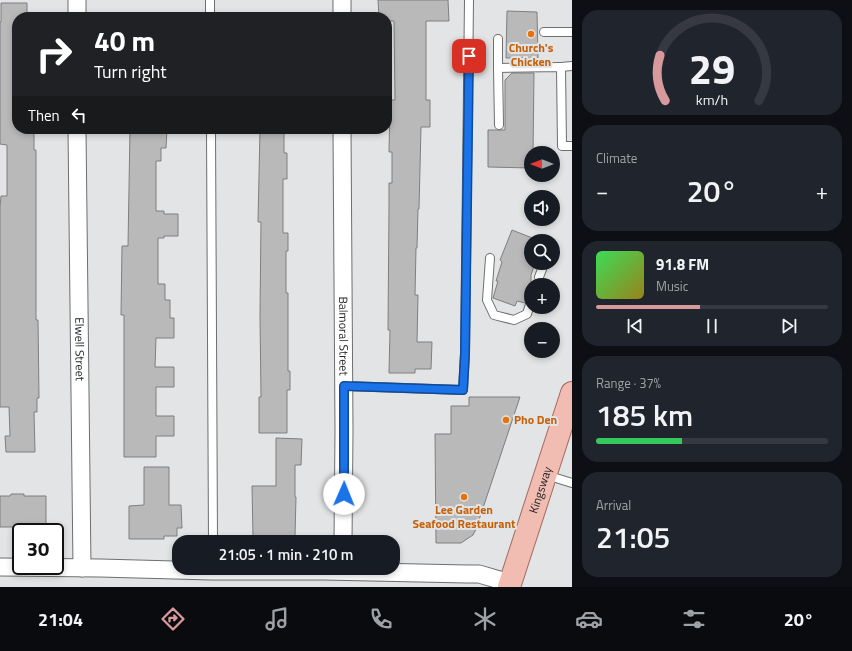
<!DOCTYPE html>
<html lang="en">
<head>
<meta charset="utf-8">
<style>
	:root { --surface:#171b24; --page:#20242c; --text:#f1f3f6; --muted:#9ea1a6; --line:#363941; --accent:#d8999d }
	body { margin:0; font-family:"Titillium Web",sans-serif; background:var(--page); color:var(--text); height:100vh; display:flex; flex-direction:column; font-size:15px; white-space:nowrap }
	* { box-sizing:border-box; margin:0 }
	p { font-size:13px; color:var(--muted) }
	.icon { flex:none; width:22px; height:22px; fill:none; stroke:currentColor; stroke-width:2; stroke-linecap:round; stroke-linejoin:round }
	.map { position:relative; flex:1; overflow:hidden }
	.sheet { display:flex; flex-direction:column; gap:10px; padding:10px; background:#0d0f14; width:280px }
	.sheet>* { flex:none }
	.top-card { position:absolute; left:12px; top:12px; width:380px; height:122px; border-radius:16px; box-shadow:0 2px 6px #0003; background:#202124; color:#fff; overflow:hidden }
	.needle { width:26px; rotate:270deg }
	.tools { position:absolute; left:524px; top:146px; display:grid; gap:8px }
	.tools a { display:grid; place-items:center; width:36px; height:36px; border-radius:50%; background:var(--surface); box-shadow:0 2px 6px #0003; font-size:20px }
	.speed { position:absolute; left:12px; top:523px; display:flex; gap:8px; font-size:20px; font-weight:700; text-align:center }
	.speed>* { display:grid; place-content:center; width:52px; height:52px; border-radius:50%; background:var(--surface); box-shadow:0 2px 6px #0003; line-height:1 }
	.speed .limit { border:2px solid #111; border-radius:6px; background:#fff; color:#111 }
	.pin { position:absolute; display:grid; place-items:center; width:34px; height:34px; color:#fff; margin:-17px; border-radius:8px; box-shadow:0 2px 6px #0006 }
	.me { position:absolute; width:44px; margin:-22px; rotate:1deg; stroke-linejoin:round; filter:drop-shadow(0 0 3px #0008) }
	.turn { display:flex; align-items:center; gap:14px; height:84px; padding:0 16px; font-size:18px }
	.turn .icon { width:52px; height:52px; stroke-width:2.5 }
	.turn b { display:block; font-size:28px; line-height:34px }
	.then { display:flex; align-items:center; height:38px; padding:0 16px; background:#0003; gap:8px; font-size:15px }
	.big { font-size:30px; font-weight:600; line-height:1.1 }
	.sheet .widget { flex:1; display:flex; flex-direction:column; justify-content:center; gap:6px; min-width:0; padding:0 14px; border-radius:16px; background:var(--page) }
	.sheet .dial { align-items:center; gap:0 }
	.dial svg { height:104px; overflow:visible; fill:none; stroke:var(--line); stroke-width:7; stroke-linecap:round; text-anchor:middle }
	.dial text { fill:var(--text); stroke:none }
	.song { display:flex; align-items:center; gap:12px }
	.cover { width:48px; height:48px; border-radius:6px; background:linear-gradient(135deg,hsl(130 70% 55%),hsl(50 70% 35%)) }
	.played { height:4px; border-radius:2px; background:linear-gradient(90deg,var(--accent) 45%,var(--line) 45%) }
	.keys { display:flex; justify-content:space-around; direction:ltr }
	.heat { display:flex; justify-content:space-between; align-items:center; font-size:22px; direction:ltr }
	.charge { height:6px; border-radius:3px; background:linear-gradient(90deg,#34c759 37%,var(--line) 0) }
	.trip { position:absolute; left:172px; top:535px; width:228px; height:40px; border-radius:16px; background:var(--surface); box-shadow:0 2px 6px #0003; font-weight:600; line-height:40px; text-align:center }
	.tab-bar { display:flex; height:64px; justify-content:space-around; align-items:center; background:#090b0e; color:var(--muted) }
	.tab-bar .icon { width:28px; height:28px }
	.tab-bar .current { color:var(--accent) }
	.tab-bar b { font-size:18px; color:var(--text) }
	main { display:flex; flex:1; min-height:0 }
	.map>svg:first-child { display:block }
</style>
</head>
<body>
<main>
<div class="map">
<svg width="572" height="587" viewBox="0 0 572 587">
	<rect width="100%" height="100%" fill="#e3e4e5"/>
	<g fill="#b9b9ba" stroke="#7f7f80">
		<path d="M378,0H448L449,21H426V100H430V127H421L419,209H418L417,248H416L415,295H418L417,342H432L431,369H415V373H389L390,330H388L389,208V183H392V152H389L390,100H395L394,21H387V17H379Z"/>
		<path d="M1,3H27V17H17V129H34V150H36V320H38L39,398H37V412H34L35,452H6L5,436H10L9,407H0V207L1,196H7V145L0,144V22H1Z"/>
		<path d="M507,11L537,12L538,58H534V62H525L529,58H506Z"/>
		<path d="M512,73H534L533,153H531V168L488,167V130H505V80Z"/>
		<path d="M130,129H167L166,148H161V161H156V211H164V214H178V236H164V238H158V284H165V300H170V318H174V338H156L155,367H174V387H156V416H174V436H156V457H124V315H121L122,246H128Z"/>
		<path d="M260,129H284V153H287V179H283V233H288V251H286V293H288V371H290V390H287V433H259V397H261L260,315L261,222H258Z"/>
		<path d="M512,230L535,239L536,241H531V263H535L531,275V287L525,303L517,301L515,306L493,298L498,281H496L502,262L500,260Z"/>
		<path d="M469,397H520L476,529L473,535L461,543H436L435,434H451V406H469Z"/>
		<path d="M276,438L302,439L301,465H295V497H296L295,536L253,537L252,486H276Z"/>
		<path d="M144,467H169V505H181L182,528H177V536H164V539H129V506L144,505Z"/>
		<path d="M11,494H24V496H46V526H44V527H0V496H10Z"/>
	</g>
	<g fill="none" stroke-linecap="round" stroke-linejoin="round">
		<defs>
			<g id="service">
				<path d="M210,0V17"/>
				<path d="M544,32H572"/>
				<path d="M498,39V68"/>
				<path d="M561,67L572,66"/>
				<path d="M499,125L498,68L561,67L562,146H572"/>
				<path d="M211,129L213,542"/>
				<path d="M490,258L487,300L494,315L514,320L527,314L531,301"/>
				<path d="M539,277L544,264L548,263"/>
				<path d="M344,386L463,390L465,353L469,0"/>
				<path d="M546,475L572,483"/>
			</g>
			<g id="minor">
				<path d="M342,0V17"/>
				<path d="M77,17V0"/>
				<path id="s1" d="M77,129L82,568"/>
				<path id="s2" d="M342,129L344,431L343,542"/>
				<path d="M0,567L100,568L212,571H324L467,574H479L510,583"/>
			</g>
			<g id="primary">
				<path id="s3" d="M509,587L572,393"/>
			</g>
		</defs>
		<use href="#service" stroke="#6d6e6f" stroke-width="10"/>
		<use href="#minor" stroke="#6d6e6f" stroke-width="19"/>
		<use href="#primary" stroke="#a36a5f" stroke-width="24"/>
		<use href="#service" stroke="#fff" stroke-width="8"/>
		<use href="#minor" stroke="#fff" stroke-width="17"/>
		<use href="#primary" stroke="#f1bdb2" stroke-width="22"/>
	</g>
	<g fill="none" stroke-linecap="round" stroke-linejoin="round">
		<defs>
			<path id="route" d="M344,494V386L463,390L465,354L469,56"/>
		</defs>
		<use href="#route" stroke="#114b97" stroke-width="10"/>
		<use href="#route" stroke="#1a73e8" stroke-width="7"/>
	</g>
	<g fill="#e8710a" stroke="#e3e4e5" stroke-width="1.5">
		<circle cx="531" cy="34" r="4"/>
		<circle cx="506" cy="420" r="4"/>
		<circle cx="464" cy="497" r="4"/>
	</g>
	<g text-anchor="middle" stroke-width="4" stroke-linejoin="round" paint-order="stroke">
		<g font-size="12" font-weight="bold" fill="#c56008" stroke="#e3e4e5">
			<text x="531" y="52">Church's<tspan x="531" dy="14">Chicken</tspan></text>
			<text x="514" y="424" text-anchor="start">Pho Den</text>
			<text x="464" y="514">Lee Garden<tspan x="464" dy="14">Seafood Restaurant</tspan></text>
		</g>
		<g font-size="12" fill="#222323" stroke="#e3e4e5">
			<text dy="4" stroke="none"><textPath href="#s2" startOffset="207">Balmoral Street</textPath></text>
			<text dy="4" stroke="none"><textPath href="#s1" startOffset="220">Elwell Street</textPath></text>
			<text dy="4" stroke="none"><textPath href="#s3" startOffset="102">Kingsway</textPath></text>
		</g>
	</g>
</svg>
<div class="tools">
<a><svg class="needle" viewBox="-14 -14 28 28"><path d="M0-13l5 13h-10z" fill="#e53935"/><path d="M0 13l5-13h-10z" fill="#9ea1a6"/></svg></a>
<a><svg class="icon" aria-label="sound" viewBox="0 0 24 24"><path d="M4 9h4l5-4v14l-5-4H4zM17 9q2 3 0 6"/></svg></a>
<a><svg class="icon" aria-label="search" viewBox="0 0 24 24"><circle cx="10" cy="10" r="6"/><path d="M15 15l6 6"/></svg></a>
<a>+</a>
<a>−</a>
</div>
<div class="speed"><div class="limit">30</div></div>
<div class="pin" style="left:469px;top:56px;background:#d93025"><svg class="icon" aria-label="arrive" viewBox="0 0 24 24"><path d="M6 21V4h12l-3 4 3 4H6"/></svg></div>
<svg class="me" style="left:344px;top:494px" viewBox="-20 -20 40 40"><circle r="19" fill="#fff"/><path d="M0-13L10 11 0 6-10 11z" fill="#1a73e8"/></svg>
<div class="trip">21:05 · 1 min · 210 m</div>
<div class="top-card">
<div class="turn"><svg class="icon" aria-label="right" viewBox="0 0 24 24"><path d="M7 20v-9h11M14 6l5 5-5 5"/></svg><div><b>40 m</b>Turn right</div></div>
<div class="then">Then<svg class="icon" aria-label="left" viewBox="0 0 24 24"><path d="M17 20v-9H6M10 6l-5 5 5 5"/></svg></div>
</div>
</div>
<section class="sheet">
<div class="widget dial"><svg viewBox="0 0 100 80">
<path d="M14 69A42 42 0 1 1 86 69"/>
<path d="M14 69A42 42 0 0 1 10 34" stroke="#d8999d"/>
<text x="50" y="56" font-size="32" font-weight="700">29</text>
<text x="50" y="72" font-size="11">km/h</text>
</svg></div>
<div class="widget"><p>Climate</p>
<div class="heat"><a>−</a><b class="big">20°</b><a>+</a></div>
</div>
<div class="widget">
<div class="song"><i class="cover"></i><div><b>91.8 FM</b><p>Music</p></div></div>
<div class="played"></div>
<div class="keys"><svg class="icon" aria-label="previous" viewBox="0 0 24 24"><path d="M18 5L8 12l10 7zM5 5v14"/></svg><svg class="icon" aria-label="pause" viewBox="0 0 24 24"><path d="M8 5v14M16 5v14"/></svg><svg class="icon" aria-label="next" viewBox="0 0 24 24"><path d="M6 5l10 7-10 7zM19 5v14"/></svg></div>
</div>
<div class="widget"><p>Range · 37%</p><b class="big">185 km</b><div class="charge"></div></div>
<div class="widget"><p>Arrival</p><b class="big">21:05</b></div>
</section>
</main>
<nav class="tab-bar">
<b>21:04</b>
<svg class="icon current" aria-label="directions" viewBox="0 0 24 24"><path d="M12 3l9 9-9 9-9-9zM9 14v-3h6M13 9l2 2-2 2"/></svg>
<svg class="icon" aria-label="music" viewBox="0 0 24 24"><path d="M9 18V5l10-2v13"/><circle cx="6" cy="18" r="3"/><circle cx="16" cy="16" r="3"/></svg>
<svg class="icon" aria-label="phone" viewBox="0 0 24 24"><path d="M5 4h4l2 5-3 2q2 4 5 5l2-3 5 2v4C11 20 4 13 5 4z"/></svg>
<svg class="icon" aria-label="climate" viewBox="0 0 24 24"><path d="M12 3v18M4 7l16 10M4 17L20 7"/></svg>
<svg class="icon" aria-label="car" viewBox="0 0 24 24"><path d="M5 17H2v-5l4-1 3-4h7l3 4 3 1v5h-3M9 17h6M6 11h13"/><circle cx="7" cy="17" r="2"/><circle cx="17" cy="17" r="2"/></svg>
<svg class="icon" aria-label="filters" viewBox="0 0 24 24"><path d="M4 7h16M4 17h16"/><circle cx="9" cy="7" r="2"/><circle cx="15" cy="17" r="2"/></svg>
<b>20°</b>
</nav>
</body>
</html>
